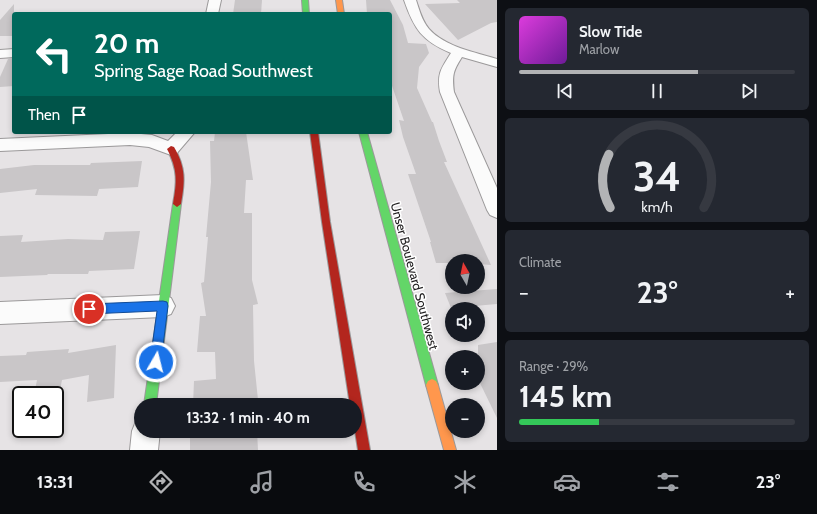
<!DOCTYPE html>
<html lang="en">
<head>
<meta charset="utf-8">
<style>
	:root { --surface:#171b24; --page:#242831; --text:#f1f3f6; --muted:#9ea1a6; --line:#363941; --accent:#b2b3b5 }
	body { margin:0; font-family:Cabin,sans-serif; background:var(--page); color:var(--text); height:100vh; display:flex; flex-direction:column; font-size:15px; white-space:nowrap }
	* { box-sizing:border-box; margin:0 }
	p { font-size:13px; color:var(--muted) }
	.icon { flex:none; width:22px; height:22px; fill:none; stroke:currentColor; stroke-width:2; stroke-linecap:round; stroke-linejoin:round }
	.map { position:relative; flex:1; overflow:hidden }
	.sheet { display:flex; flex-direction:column; gap:8px; padding:8px; background:#0d0f14; width:320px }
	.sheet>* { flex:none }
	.banner { position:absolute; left:12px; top:12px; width:380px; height:122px; border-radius:4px; box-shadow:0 2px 6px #0003; background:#00695c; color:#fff; overflow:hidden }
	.needle { width:26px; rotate:351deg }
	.buttons { position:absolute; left:445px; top:254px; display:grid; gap:8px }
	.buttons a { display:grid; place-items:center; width:40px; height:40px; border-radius:50%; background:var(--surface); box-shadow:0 2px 6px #0003; font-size:20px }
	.speed { position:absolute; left:12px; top:386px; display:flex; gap:8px; font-size:20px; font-weight:700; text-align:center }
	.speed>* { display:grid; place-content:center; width:52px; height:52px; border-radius:50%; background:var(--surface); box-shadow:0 2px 6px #0003; line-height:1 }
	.speed .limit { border:2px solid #111; border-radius:6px; background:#fff; color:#111 }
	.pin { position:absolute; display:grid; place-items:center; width:34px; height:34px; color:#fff; margin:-17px; border:2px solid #fff; border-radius:50%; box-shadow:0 1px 4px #0007 }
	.me { position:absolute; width:44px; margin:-22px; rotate:8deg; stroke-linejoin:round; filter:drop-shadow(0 0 3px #0008) }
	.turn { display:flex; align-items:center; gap:14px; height:84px; padding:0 16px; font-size:18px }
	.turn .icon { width:52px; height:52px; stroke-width:2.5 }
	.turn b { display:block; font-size:28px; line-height:34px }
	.then { display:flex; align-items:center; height:38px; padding:0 16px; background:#0003; gap:8px; font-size:15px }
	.big { font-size:30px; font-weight:700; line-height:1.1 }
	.sheet .widget { flex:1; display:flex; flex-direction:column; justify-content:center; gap:6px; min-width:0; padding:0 14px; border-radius:6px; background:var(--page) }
	.sheet .dial { align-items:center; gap:0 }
	.dial svg { height:104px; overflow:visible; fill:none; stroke:var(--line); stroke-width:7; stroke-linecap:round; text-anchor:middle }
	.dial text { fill:var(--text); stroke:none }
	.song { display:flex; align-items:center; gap:12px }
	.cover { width:48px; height:48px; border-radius:6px; background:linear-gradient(135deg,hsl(300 70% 55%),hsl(280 70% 35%)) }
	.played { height:4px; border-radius:2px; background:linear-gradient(90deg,var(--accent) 65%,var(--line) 65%) }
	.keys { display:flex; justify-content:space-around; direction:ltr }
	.heat { display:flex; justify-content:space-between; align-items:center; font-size:22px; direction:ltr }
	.charge { height:6px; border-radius:3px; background:linear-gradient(90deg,#34c759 29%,var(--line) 0) }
	.trip { position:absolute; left:134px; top:398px; width:228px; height:40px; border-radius:20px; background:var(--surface); box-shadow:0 2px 6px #0003; font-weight:700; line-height:40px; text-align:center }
	.tabs { display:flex; height:64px; justify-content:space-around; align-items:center; background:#090b0e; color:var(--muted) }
	.tabs .icon { width:28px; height:28px }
	.tabs .active { color:var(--accent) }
	.tabs b { font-size:18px; color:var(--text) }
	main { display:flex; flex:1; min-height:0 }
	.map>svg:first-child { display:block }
</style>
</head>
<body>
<main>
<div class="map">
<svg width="497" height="450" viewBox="0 0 497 450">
	<rect width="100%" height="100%" fill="#e6e3e5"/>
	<g fill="#c9c6c8">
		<path d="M235,0H262L261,14H233Z"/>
		<path d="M366,0H390L403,25L408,43L426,44L429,53L419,67L417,88L432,122H433L439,141L447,162H444L491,265L478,264V261H452V263H436L430,242H431L408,174H416L403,137L399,120L404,121L390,80L392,62H390V14H367Z"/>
		<path d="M457,0H497V22L491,23L458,40L425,4L460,3Z"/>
		<path d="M14,4V36H0V20Z"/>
		<path d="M14,58V86L0,87V77L8,59Z"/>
		<path d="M215,132H246L253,180H246L244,213H252V280L258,304L253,305L254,361L258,400L193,405L194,381L216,379L215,352H197L200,316H206L201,283L204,282L208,237H206L211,182L210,141H214Z"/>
		<path d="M142,161L138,187L99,189L97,196L35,195L37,189L0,193V169L34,165H90L91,163Z"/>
		<path d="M140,231L134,269L89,271L88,274H48L47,275L0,277V236L23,235L21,242L68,239L103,240L105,232Z"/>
		<path d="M497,289V304L451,308L445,293Z"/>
		<path d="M497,342V418L478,379V345Z"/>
		<path d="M116,345L114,398L87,402L89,375L62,380L59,395H34L37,380L0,382V356L26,355L27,352L69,349L68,353Z"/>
		<path d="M190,431H257L258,450H190Z"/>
	</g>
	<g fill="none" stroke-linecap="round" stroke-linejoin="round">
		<defs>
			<g id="street">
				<path d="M209,0H221L218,14H206Z"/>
				<path d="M404,0H416C419,9 422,21 429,29C445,47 475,52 497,59V67L462,57C453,71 452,75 454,92L497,188V218L490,215L487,210L440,92C437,73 441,69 451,53C422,41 414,29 404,0Z"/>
				<path d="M14,49V57L0,58V50Z"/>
				<path d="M177,132H195L177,153L171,155L149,147L130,145L0,151V139L130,133L152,135L168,141Z"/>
				<path d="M163,295L171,298L175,306L171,314L163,317L0,324V302Z"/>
				<path d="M141,419V431H160L158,450H130L132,431L136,421Z"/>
			</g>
			<g id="fast">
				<path d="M302,0H308L309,14H303Z"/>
				<path d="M359,132H367L438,385L436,389L432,391L428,389L426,385Z"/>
				<path d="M177,201L181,204L156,405H144L173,204Z"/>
			</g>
			<g id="slow">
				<path d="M336,0H342L344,14H338Z"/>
				<path d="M432,379L436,381L438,385L456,450H444L426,385L428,381Z"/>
			</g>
			<g id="jam">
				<path d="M310,132H318L330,222L370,450H358L355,431V405H350L322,222Z"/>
				<path d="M171,146L174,147C186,168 185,181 181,204L177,207L173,204C177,182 178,170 167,149Z"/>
			</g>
		</defs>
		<use href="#street" stroke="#9b999a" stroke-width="2"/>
		<use href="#fast" stroke="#9b999a" stroke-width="2"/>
		<use href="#slow" stroke="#9b999a" stroke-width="2"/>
		<use href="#jam" stroke="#9b999a" stroke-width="2"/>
		<use href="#street" fill="#fbfbfb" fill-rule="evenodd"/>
		<use href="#fast" fill="#63d668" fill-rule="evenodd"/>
		<use href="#slow" fill="#ff974d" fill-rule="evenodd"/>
		<use href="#jam" fill="#b3261e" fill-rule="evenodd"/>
	</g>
	<path fill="#1a73e8" stroke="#114b97" d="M163,301L167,302L168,306L161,362L160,366L156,368L151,366L150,362L157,311L89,314L85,313L84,309L85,306L89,304Z"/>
	<g text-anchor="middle" stroke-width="3" stroke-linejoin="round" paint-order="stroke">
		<g font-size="13" fill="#211f20" stroke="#fff">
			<text transform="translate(415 276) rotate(75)" y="5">Unser Boulevard Southwest</text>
		</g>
	</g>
</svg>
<div class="buttons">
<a><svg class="needle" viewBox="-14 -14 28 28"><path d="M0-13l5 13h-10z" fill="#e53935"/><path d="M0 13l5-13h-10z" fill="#9ea1a6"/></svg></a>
<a><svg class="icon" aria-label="sound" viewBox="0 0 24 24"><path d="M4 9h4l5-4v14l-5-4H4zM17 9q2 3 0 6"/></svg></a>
<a>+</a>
<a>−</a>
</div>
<div class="speed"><div class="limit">40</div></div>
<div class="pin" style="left:89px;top:309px;background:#d93025"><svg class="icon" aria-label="arrive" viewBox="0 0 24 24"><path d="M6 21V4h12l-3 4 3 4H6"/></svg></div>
<svg class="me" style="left:156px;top:362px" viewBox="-20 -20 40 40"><circle r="17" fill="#1a73e8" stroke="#fff" stroke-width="3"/><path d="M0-11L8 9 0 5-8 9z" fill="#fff"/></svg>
<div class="trip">13:32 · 1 min · 40 m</div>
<div class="banner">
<div class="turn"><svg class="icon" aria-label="left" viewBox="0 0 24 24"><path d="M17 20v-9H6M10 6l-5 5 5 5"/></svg><div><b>20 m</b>Spring Sage Road Southwest</div></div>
<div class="then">Then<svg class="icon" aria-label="arrive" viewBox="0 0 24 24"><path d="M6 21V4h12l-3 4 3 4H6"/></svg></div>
</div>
</div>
<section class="sheet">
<div class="widget">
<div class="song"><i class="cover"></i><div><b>Slow Tide</b><p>Marlow</p></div></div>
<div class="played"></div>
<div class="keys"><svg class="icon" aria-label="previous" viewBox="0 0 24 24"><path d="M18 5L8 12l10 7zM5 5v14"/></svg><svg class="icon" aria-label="pause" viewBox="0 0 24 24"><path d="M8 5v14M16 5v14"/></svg><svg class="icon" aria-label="next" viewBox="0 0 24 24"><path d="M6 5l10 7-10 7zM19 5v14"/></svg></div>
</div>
<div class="widget dial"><svg viewBox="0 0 100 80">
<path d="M14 69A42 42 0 1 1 86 69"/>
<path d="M14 69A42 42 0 0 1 13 28" stroke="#b2b3b5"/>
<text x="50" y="56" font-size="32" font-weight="700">34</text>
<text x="50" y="72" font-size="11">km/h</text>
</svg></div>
<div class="widget"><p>Climate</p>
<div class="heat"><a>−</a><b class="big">23°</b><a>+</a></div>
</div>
<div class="widget"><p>Range · 29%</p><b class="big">145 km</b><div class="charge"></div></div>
</section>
</main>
<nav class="tabs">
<b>13:31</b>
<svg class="icon active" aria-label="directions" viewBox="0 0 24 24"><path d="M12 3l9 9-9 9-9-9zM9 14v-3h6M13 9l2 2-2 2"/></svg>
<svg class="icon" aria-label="music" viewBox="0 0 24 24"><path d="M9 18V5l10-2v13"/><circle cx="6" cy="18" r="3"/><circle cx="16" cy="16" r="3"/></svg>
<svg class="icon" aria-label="phone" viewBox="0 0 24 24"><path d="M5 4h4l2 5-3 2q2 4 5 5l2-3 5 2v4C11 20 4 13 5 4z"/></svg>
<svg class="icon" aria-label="climate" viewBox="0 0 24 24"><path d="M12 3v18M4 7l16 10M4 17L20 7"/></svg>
<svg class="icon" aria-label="car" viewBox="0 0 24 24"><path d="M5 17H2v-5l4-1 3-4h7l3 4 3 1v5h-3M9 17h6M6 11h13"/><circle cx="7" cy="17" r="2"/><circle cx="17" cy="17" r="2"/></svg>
<svg class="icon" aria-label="filters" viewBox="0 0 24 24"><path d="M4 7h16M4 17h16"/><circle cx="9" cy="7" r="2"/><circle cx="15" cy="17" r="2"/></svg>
<b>23°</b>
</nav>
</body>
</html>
